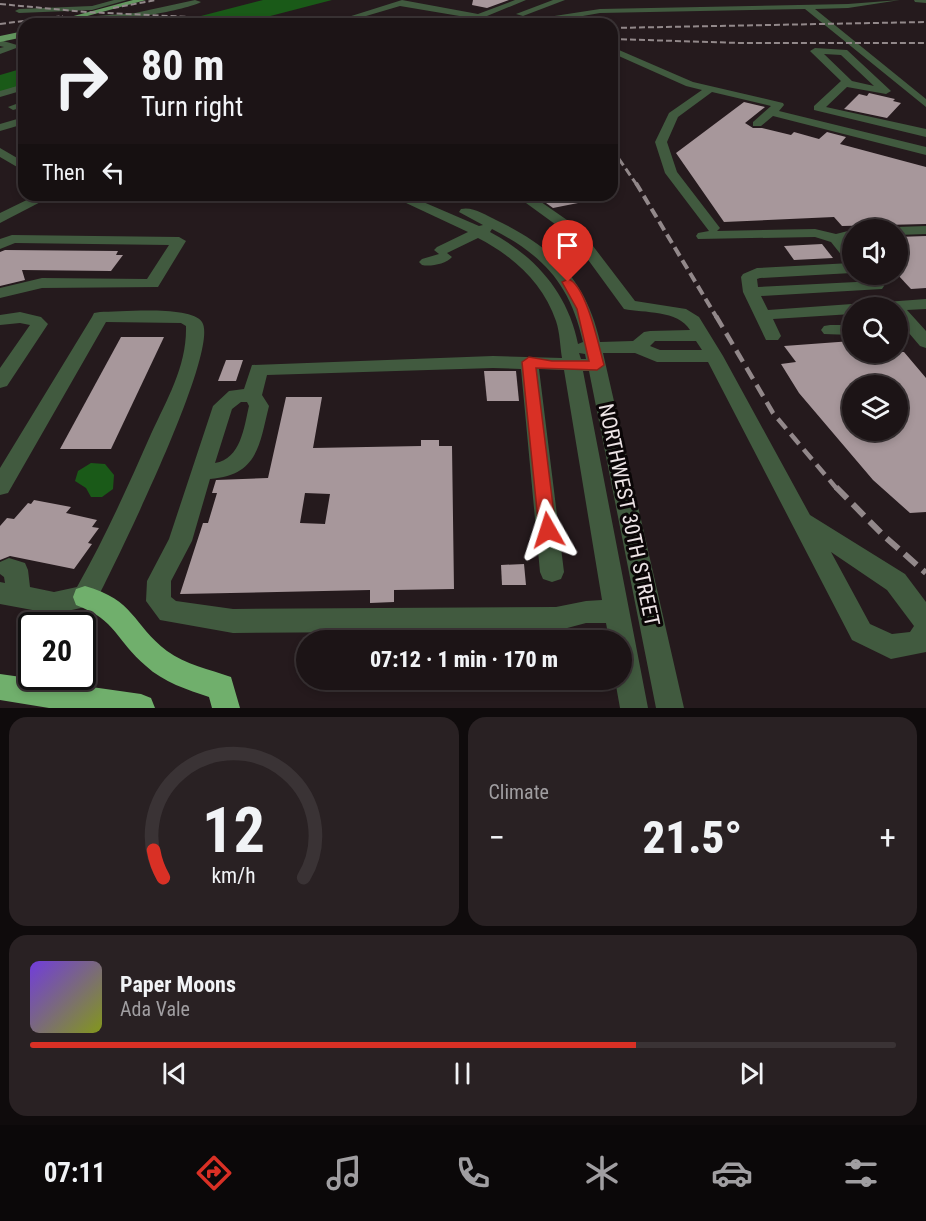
<!DOCTYPE html>
<html lang="en">
<head>
<meta charset="utf-8">
<style>
	:root { --surface:#1c1416; --page:#292123; --text:#f1f3f6; --muted:#a09ea1; --line:#3a3335; --accent:#d93025 }
	body { margin:0; font-family:"Roboto Condensed",sans-serif; background:var(--page); color:var(--text); height:100vh; display:flex; flex-direction:column; font-size:22px; white-space:nowrap }
	* { box-sizing:border-box; margin:0 }
	p { font-size:20px; color:var(--muted) }
	.icon { flex:none; width:33px; height:33px; fill:none; stroke:currentColor; stroke-width:2; stroke-linecap:round; stroke-linejoin:round }
	.map { position:relative; height:708px; overflow:hidden }
	.sheet { display:flex; flex-direction:column; gap:9px; padding:9px; background:#0f0b0c; flex:1 }
	.sheet>* { flex:none }
	.top-card { position:absolute; left:18px; top:18px; width:600px; height:183px; border-radius:18px; box-shadow:0 3px 9px #0003,0 0 0 2px var(--line); background:#1c1416; color:var(--text); overflow:hidden }
	.buttons { position:absolute; left:842px; top:219px; display:grid; gap:12px }
	.buttons a { display:grid; place-items:center; width:66px; height:66px; border-radius:50%; background:var(--surface); box-shadow:0 3px 9px #0003,0 0 0 2px var(--line); font-size:30px }
	.speed { position:absolute; left:18px; top:612px; display:flex; gap:12px; font-size:30px; font-weight:700; text-align:center }
	.speed>* { display:grid; place-content:center; width:78px; height:78px; border-radius:50%; background:var(--surface); box-shadow:0 3px 9px #0003,0 0 0 2px var(--line); line-height:1 }
	.speed .limit { border:3px solid #111; border-radius:9px; background:#fff; color:#111 }
	.pin { position:absolute; display:grid; place-items:center; width:51px; height:51px; color:#fff; margin:-62px -26px; border-radius:50% 50% 50% 0; rotate:-45deg; box-shadow:0 0 6px #0007 }
	.pin .icon { rotate:45deg }
	.me { position:absolute; width:66px; margin:-33px; rotate:354deg; stroke-linejoin:round; filter:drop-shadow(0 0 4px #0008) }
	.turn { display:flex; align-items:center; gap:21px; height:126px; padding:0 24px; font-size:27px }
	.turn .icon { width:78px; height:78px; stroke-width:2.5 }
	.turn b { display:block; font-size:42px; line-height:51px }
	.then { display:flex; align-items:center; height:57px; padding:0 24px; background:#0003; gap:12px; font-size:22px }
	.big { font-size:45px; font-weight:800; line-height:1.1 }
	.sheet .tile { flex:1; display:flex; flex-direction:column; justify-content:center; gap:9px; min-width:0; padding:0 21px; border-radius:18px; background:var(--page) }
	.sheet .dial { align-items:center; gap:0 }
	.dial svg { height:156px; overflow:visible; fill:none; stroke:var(--line); stroke-width:7; stroke-linecap:round; text-anchor:middle }
	.dial text { fill:var(--text); stroke:none }
	.song { display:flex; align-items:center; gap:18px }
	.cover { width:72px; height:72px; border-radius:9px; background:linear-gradient(135deg,hsl(260 70% 55%),hsl(70 70% 35%)) }
	.played { height:6px; border-radius:3px; background:linear-gradient(90deg,var(--accent) 70%,var(--line) 70%) }
	.keys { display:flex; justify-content:space-around; direction:ltr }
	.heat { display:flex; justify-content:space-between; align-items:center; font-size:33px; direction:ltr }
	.sheet .tiles { flex:1; display:grid; gap:9px; grid-template-columns:1fr 1fr }
	.tile:last-child { grid-column:span 2 }
	.trip { position:absolute; left:296px; top:630px; width:336px; height:60px; border-radius:30px; background:var(--surface); box-shadow:0 3px 9px #0003,0 0 0 2px var(--line); font-weight:800; line-height:60px; text-align:center }
	.tabs { display:flex; height:96px; justify-content:space-around; align-items:center; background:#0b0809; color:var(--muted) }
	.tabs .icon { width:42px; height:42px }
	.tabs .on { color:var(--accent) }
	.tabs b { font-size:27px; color:var(--text) }
	.map>svg:first-child { display:block }
</style>
</head>
<body>
<div class="map">
<svg width="926" height="708" viewBox="0 0 926 708">
	<rect width="100%" height="100%" fill="#251a1d"/>
	<g fill="#1a5a18">
		<path d="M263,0H332L240,24H190L197,17Z"/>
		<path d="M24,68V85L0,92V75Z"/>
		<path d="M91,463L105,464L114,475L113,489L102,497H91L86,488L75,481L78,471Z"/>
	</g>
	<g fill="#a7979b" fill-rule="evenodd">
		<path d="M473,0H509L487,8L472,5Z"/>
		<path d="M869,93L895,99L893,101L901,103L887,118L844,109L859,94L867,96Z"/>
		<path d="M744,102L765,107L745,123L753,128H762L791,135L794,132L819,139L827,132L846,137L840,144L926,167V224L842,226L834,217L724,222L676,153Z"/>
		<path d="M535,195H587L588,201L553,208Z"/>
		<path d="M926,236V288L911,289L897,274V237Z"/>
		<path d="M822,244L833,258L794,260L784,246Z"/>
		<path d="M5,250L118,251L116,255H123L111,271L22,270L25,280L0,286V252Z"/>
		<path d="M121,337H164L111,449H60Z"/>
		<path d="M852,341V352H904L926,378V512L910,513L873,480L799,393L781,364L796,362L784,346ZM852,386H897V430H852Z"/>
		<path d="M226,360H243L236,381H218Z"/>
		<path d="M484,371H516L519,401H487Z"/>
		<path d="M286,397H322L313,448L421,446V440H439V446H452L454,589L394,590V602L370,603V590L180,594L203,523H208L217,493H212L216,480L268,478ZM305,493L330,494L325,524L300,523Z"/>
		<path d="M34,500L71,507L66,513L97,520L92,527L99,528L88,543L92,544L74,569L10,556L0,560V526L7,518L14,519L28,503L31,504Z"/>
		<path d="M524,564L526,585H502L501,565Z"/>
	</g>
	<g fill="none" stroke-linecap="round" stroke-linejoin="round">
		<g fill="#415a3f" fill-rule="evenodd">
			<path d="M114,0H127L92,10L19,13L15,11L19,9L92,6Z"/>
			<path d="M195,0L201,2C186,11 80,29 67,21L71,18L135,13Z"/>
			<path d="M402,0L478,14L515,0H526L487,16L522,21L600,9L848,4L900,0L848,8L815,9L926,99V107L805,9L600,13L537,24H507L400,6L339,24H326Z"/>
			<path d="M553,0H565L523,16L516,14Z"/>
			<path d="M914,0H926V3L915,2Z"/>
			<path d="M0,40L17,45L19,47L0,54V48L4,47L0,46Z"/>
			<path d="M612,47L693,82L783,103L784,105L779,111L926,147V155L773,116L761,126H753V122L771,106L712,92L678,117L667,142L677,172L720,228L717,231L815,229L836,234L852,230V238L846,241L852,249V273L760,278L757,279L758,287L876,281L882,283L884,286L882,289L761,296L768,310L852,304L859,308H852V314L773,319L781,336L778,340H766L743,292L741,277L743,274L757,268L851,263L847,262L831,242L815,237L698,239L696,236L698,233L709,231L665,173L655,142L669,113L702,90L686,86L612,53Z"/>
			<path d="M815,48L847,50L891,91L886,94L847,87L826,107L926,129V137L814,110V106L841,81L812,53L810,51ZM824,54L841,55L874,86L852,81Z"/>
			<path d="M24,84V90L0,97V91Z"/>
			<path d="M24,101V107L13,110L8,107Z"/>
			<path d="M24,117V124L0,131V124Z"/>
			<path d="M0,148L24,162V171L0,157Z"/>
			<path d="M37,195H54L0,223V213Z"/>
			<path d="M389,195H407L479,226L483,225L459,212L461,209C472,206 486,215 496,220C553,247 586,280 600,342L633,341L644,332L650,331L690,330C678,310 644,313 624,309L570,235L515,195H531L580,229L635,301L686,309L699,317L723,356L810,515L905,574L926,602V652L891,659L852,640L708,362H657L635,353H603L684,708H656L589,371H583L648,708H620L615,680H621V640H609L606,623H586L556,631L233,633L160,620L146,601L147,581L169,539L213,406L229,391L244,389L252,365L493,356L562,358C560,346 560,333 556,321C543,283 513,256 478,238L447,253L452,257C446,264 430,267 422,265L419,262L422,259L439,254L434,250L437,247L468,232ZM492,229C544,256 570,284 583,342L578,344C568,293 535,256 490,232ZM655,341H696L702,350H660L650,346ZM579,353L585,354L586,359H581ZM493,368L521,369L540,572L543,579L552,582L561,579L564,572L539,369L564,370L602,600L586,601L556,607L233,609L176,601L171,597V581L192,541L210,479C258,475 259,446 269,406L262,395L267,375ZM241,402H247L249,406C244,427 241,459 215,463L232,409ZM831,552L887,590L914,626L910,632L892,634L870,624Z"/>
			<path d="M926,226V234L897,235V230H891L897,227Z"/>
			<path d="M12,235L179,237L186,241L158,287L42,288L0,298V288L42,278L147,279L169,245L15,243L0,249V239Z"/>
			<path d="M926,299V309L907,310L926,331V348L920,346L897,319V308H864L872,303Z"/>
			<path d="M20,312L41,317L48,324L7,386L0,388V368L30,325L20,323L0,325V315Z"/>
			<path d="M100,312C120,312 191,305 202,322C221,350 113,568 94,605L54,614L0,604V582L5,583L4,577L0,574V562L9,558L25,563L28,570L30,587L54,592L77,587C105,538 128,486 151,434C167,399 187,366 186,326L181,323L106,322L8,493L0,495V468L92,317L94,313Z"/>
			<path d="M830,325H852V335L824,334L821,330L824,326Z"/>
		</g>
		<g fill="#63975f" fill-rule="evenodd">
			<path d="M133,0H146L58,24H44Z"/>
			<path d="M24,31V37L0,42V36Z"/>
		</g>
		<g fill="#70af6c" fill-rule="evenodd">
			<path d="M85,586C135,600 132,624 167,651C186,665 209,669 231,677L240,708H212L209,697C188,690 163,682 146,666C116,641 117,620 76,605L73,597L76,589Z"/>
			<path d="M0,674L141,694L151,698L155,708H49L0,700Z"/>
		</g>
		<g stroke="#92888a" stroke-width="2" stroke-dasharray="6 3" stroke-linecap="butt">
			<path d="M0,4L86,12L336,24"/>
			<path d="M113,8L156,0"/>
			<path d="M0,24L63,16"/>
			<path d="M612,28L926,22"/>
			<path d="M612,39L741,43H926"/>
		</g>
		<path stroke="#92888a" stroke-width="3" stroke-dasharray="8 4" stroke-linecap="butt" d="M612,149L637,185"/>
		<path stroke="#92888a" stroke-width="4" stroke-dasharray="10 5" stroke-linecap="butt" d="M636,183L717,318"/>
		<path stroke="#92888a" stroke-width="4.5" stroke-dasharray="13 7" stroke-linecap="butt" d="M716,316L773,413L837,489"/>
		<path stroke="#92888a" stroke-width="6" stroke-dasharray="16 8" stroke-linecap="butt" d="M836,487L884,536L926,573"/>
	</g>
	<path fill="#d93025" stroke="#8d1f18" stroke-width="1.5" d="M568,279C586,284 599,347 604,365L597,370L536,368L556,530L554,535L548,537L541,535L539,530L522,362L529,357L552,361H589L577,309L562,282Z"/>
	<g text-anchor="middle" stroke-width="6" stroke-linejoin="round" paint-order="stroke">
		<g font-size="21" fill="#ece3e5" stroke="#0b0607">
			<text transform="translate(629 515) rotate(78)" y="7">NORTHWEST 30TH STREET</text>
		</g>
	</g>
</svg>
<div class="buttons">
<a><svg class="icon" aria-label="sound" viewBox="0 0 24 24"><path d="M4 9h4l5-4v14l-5-4H4zM17 9q2 3 0 6"/></svg></a>
<a><svg class="icon" aria-label="search" viewBox="0 0 24 24"><circle cx="10" cy="10" r="6"/><path d="M15 15l6 6"/></svg></a>
<a><svg class="icon" aria-label="layers" viewBox="0 0 24 24"><path d="M12 4l9 5-9 5-9-5zM3 14l9 5 9-5"/></svg></a>
</div>
<div class="speed"><div class="limit">20</div></div>
<div class="pin" style="left:568px;top:282px;background:#d93025"><svg class="icon" aria-label="arrive" viewBox="0 0 24 24"><path d="M6 21V4h12l-3 4 3 4H6"/></svg></div>
<svg class="me" style="left:548px;top:530px" viewBox="-20 -20 40 40"><path d="M0-17L14 15 0 8-14 15z" fill="#d93025" stroke="#fff" stroke-width="4"/></svg>
<div class="trip">07:12 · 1 min · 170 m</div>
<div class="top-card">
<div class="turn"><svg class="icon" aria-label="right" viewBox="0 0 24 24"><path d="M7 20v-9h11M14 6l5 5-5 5"/></svg><div><b>80 m</b>Turn right</div></div>
<div class="then">Then<svg class="icon" aria-label="left" viewBox="0 0 24 24"><path d="M17 20v-9H6M10 6l-5 5 5 5"/></svg></div>
</div>
</div>
<section class="sheet">
<div class="tiles">
<div class="tile dial"><svg viewBox="0 0 100 80">
<path d="M14 69A42 42 0 1 1 86 69"/>
<path d="M14 69A42 42 0 0 1 9 55" stroke="#d93025"/>
<text x="50" y="56" font-size="32" font-weight="700">12</text>
<text x="50" y="72" font-size="11">km/h</text>
</svg></div>
<div class="tile"><p>Climate</p>
<div class="heat"><a>−</a><b class="big">21.5°</b><a>+</a></div>
</div>
<div class="tile">
<div class="song"><i class="cover"></i><div><b>Paper Moons</b><p>Ada Vale</p></div></div>
<div class="played"></div>
<div class="keys"><svg class="icon" aria-label="previous" viewBox="0 0 24 24"><path d="M18 5L8 12l10 7zM5 5v14"/></svg><svg class="icon" aria-label="pause" viewBox="0 0 24 24"><path d="M8 5v14M16 5v14"/></svg><svg class="icon" aria-label="next" viewBox="0 0 24 24"><path d="M6 5l10 7-10 7zM19 5v14"/></svg></div>
</div>
</div>
</section>
<nav class="tabs">
<b>07:11</b>
<svg class="icon on" aria-label="directions" viewBox="0 0 24 24"><path d="M12 3l9 9-9 9-9-9zM9 14v-3h6M13 9l2 2-2 2"/></svg>
<svg class="icon" aria-label="music" viewBox="0 0 24 24"><path d="M9 18V5l10-2v13"/><circle cx="6" cy="18" r="3"/><circle cx="16" cy="16" r="3"/></svg>
<svg class="icon" aria-label="phone" viewBox="0 0 24 24"><path d="M5 4h4l2 5-3 2q2 4 5 5l2-3 5 2v4C11 20 4 13 5 4z"/></svg>
<svg class="icon" aria-label="climate" viewBox="0 0 24 24"><path d="M12 3v18M4 7l16 10M4 17L20 7"/></svg>
<svg class="icon" aria-label="car" viewBox="0 0 24 24"><path d="M5 17H2v-5l4-1 3-4h7l3 4 3 1v5h-3M9 17h6M6 11h13"/><circle cx="7" cy="17" r="2"/><circle cx="17" cy="17" r="2"/></svg>
<svg class="icon" aria-label="filters" viewBox="0 0 24 24"><path d="M4 7h16M4 17h16"/><circle cx="9" cy="7" r="2"/><circle cx="15" cy="17" r="2"/></svg>
</nav>
</body>
</html>
